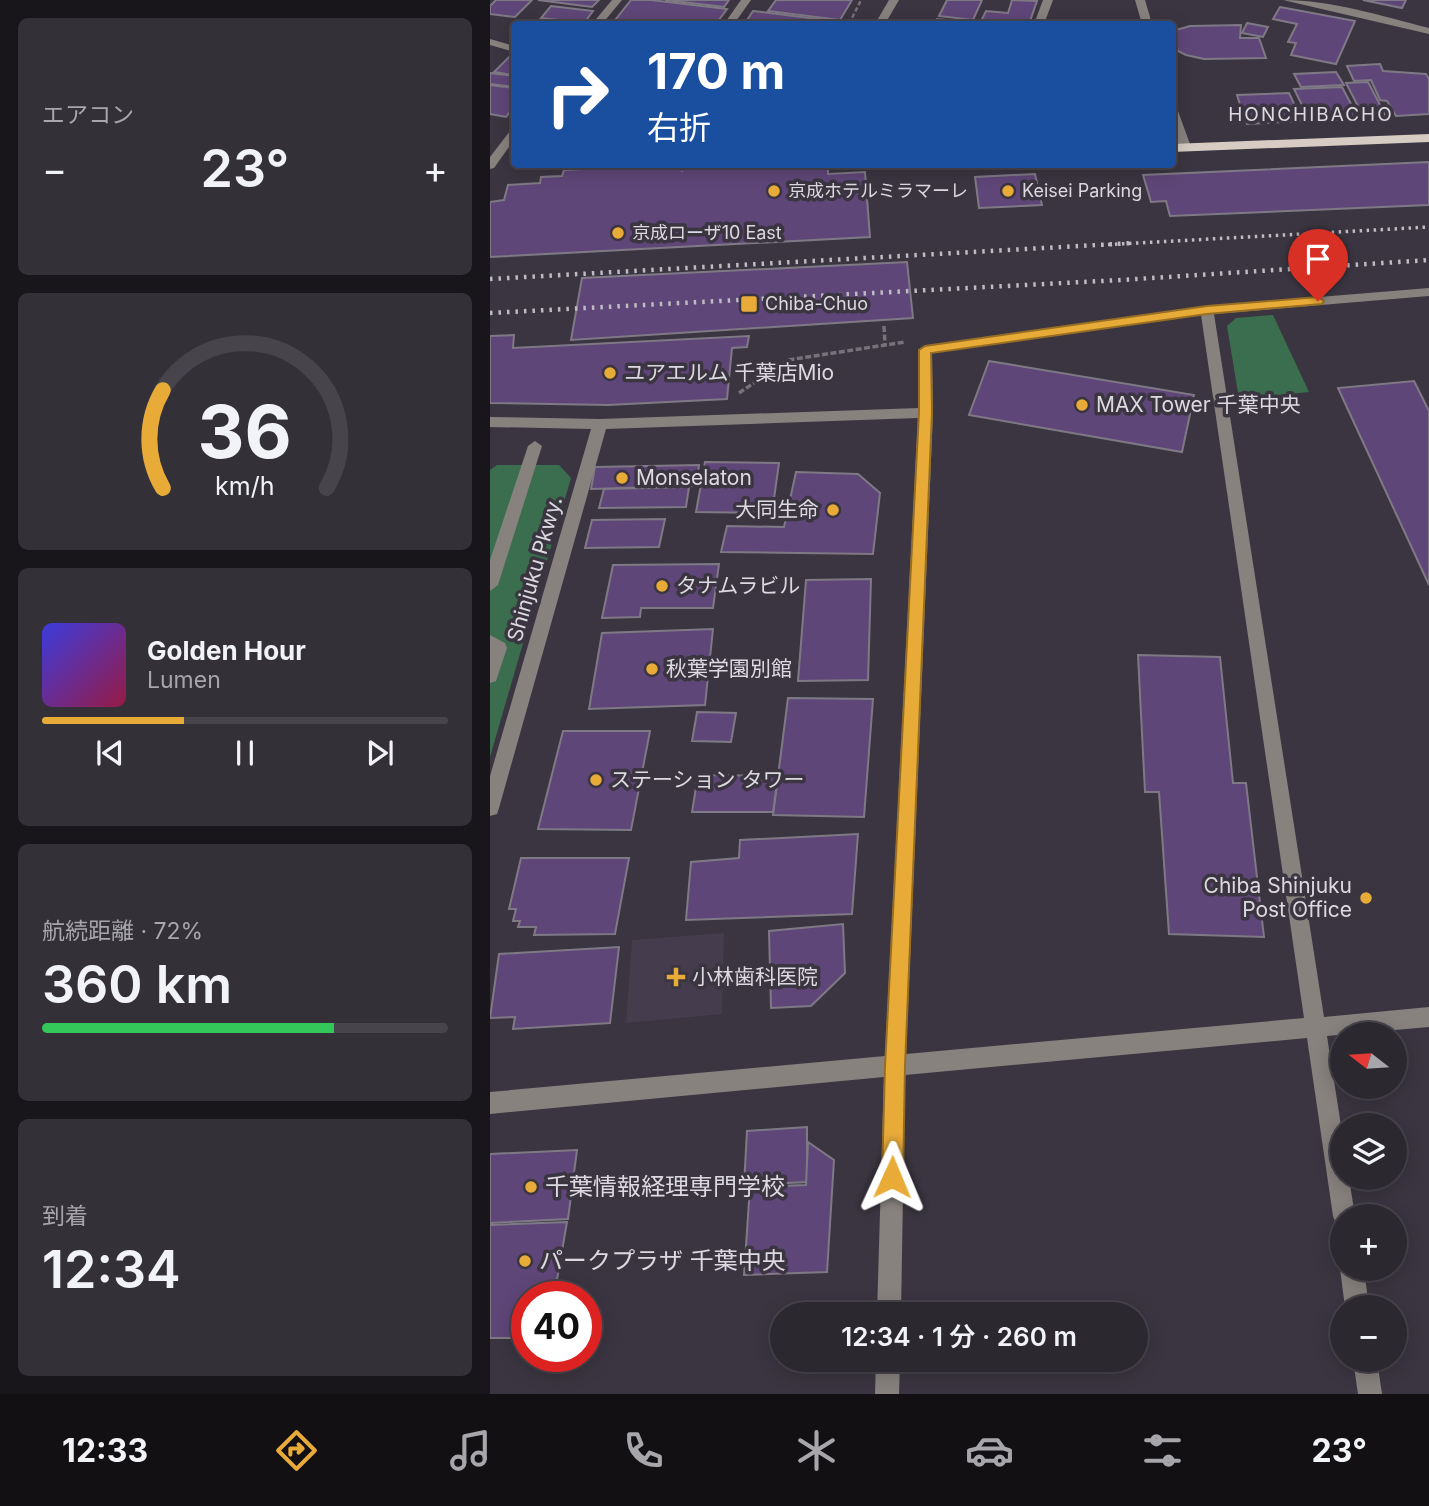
<!DOCTYPE html>
<html lang="ja">
<head>
<meta charset="utf-8">
<style>
	:root { --surface:#2c2830; --page:#343038; --text:#f1f3f6; --muted:#a6a6ab; --line:#48444c; --accent:#e9ab38 }
	body { margin:0; font-family:Inter,"Noto Sans JP",sans-serif; background:var(--page); color:var(--text); height:100vh; display:flex; flex-direction:column; font-size:26px; white-space:nowrap }
	* { box-sizing:border-box; margin:0 }
	p { font-size:23px; color:var(--muted) }
	.icon { flex:none; width:38px; height:38px; fill:none; stroke:currentColor; stroke-width:2; stroke-linecap:round; stroke-linejoin:round }
	.map { position:relative; flex:1; overflow:hidden }
	.sheet { display:flex; flex-direction:column; gap:18px; padding:18px; background:#18161a; width:490px }
	.sheet>* { flex:none }
	.top-card { position:absolute; left:21px; top:21px; width:665px; height:147px; border-radius:7px; box-shadow:0 4px 18px #0003,0 0 0 2px var(--line); background:#1a4fa0; color:#fff; overflow:hidden }
	.needle { width:46px; rotate:287deg }
	.tools { position:absolute; left:840px; top:1022px; display:grid; gap:14px }
	.tools a { display:grid; place-items:center; width:77px; height:77px; border-radius:50%; background:var(--surface); box-shadow:0 4px 18px #0003,0 0 0 2px var(--line); font-size:35px }
	.speed { position:absolute; left:21px; top:1281px; display:flex; gap:14px; font-size:35px; font-weight:700; text-align:center }
	.speed>* { display:grid; place-content:center; width:91px; height:91px; border-radius:50%; background:var(--surface); box-shadow:0 4px 18px #0003,0 0 0 2px var(--line); line-height:1 }
	.speed .limit { border:10px solid #d22; background:#fff; color:#111 }
	.pin { position:absolute; display:grid; place-items:center; width:60px; height:60px; color:#fff; margin:-72px -30px; border-radius:50% 50% 50% 0; rotate:-45deg; box-shadow:0 0 7px #0007 }
	.pin .icon { rotate:45deg }
	.me { position:absolute; width:77px; margin:-38px; rotate:1deg; stroke-linejoin:round; filter:drop-shadow(0 0 5px #0008) }
	.turn { display:flex; align-items:center; gap:24px; height:147px; padding:0 21px; font-size:32px }
	.turn .icon { width:91px; height:91px; stroke-width:2.5 }
	.turn b { display:block; font-size:49px; line-height:60px }
	.big { font-size:52px; font-weight:600; line-height:1.1 }
	.sheet .card { flex:1; display:flex; flex-direction:column; justify-content:center; gap:10px; min-width:0; padding:0 24px; border-radius:10px; background:var(--page) }
	.sheet .dial { align-items:center; gap:0 }
	.dial svg { height:182px; overflow:visible; fill:none; stroke:var(--line); stroke-width:7; stroke-linecap:round; text-anchor:middle }
	.dial text { fill:var(--text); stroke:none }
	.song { display:flex; align-items:center; gap:21px }
	.cover { width:84px; height:84px; border-radius:10px; background:linear-gradient(135deg,hsl(240 70% 55%),hsl(340 70% 35%)) }
	.played { height:7px; border-radius:4px; background:linear-gradient(90deg,var(--accent) 35%,var(--line) 35%) }
	.keys { display:flex; justify-content:space-around; direction:ltr }
	.heat { display:flex; justify-content:space-between; align-items:center; font-size:38px; direction:ltr }
	.charge { height:10px; border-radius:5px; background:linear-gradient(90deg,#34c759 72%,var(--line) 0) }
	.trip { position:absolute; left:280px; top:1302px; width:378px; height:70px; border-radius:35px; background:var(--surface); box-shadow:0 4px 18px #0003,0 0 0 2px var(--line); font-weight:600; line-height:70px; text-align:center }
	.menu { display:flex; height:112px; justify-content:space-around; align-items:center; background:#121013; color:var(--muted) }
	.menu .icon { width:49px; height:49px }
	.menu .current { color:var(--accent) }
	.menu b { font-size:32px; color:var(--text) }
	main { display:flex; flex:1; min-height:0 }
	.map>svg:first-child { display:block }
</style>
</head>
<body>
<main>
<section class="sheet">
<div class="card"><p>エアコン</p>
<div class="heat"><a>−</a><b class="big">23°</b><a>+</a></div>
</div>
<div class="card dial"><svg viewBox="0 0 100 80">
<path d="M14 69A42 42 0 1 1 86 69"/>
<path d="M14 69A42 42 0 0 1 14 26" stroke="#e9ab38"/>
<text x="50" y="56" font-size="32" font-weight="700">36</text>
<text x="50" y="72" font-size="11">km/h</text>
</svg></div>
<div class="card">
<div class="song"><i class="cover"></i><div><b>Golden Hour</b><p>Lumen</p></div></div>
<div class="played"></div>
<div class="keys"><svg class="icon" aria-label="previous" viewBox="0 0 24 24"><path d="M18 5L8 12l10 7zM5 5v14"/></svg><svg class="icon" aria-label="pause" viewBox="0 0 24 24"><path d="M8 5v14M16 5v14"/></svg><svg class="icon" aria-label="next" viewBox="0 0 24 24"><path d="M6 5l10 7-10 7zM19 5v14"/></svg></div>
</div>
<div class="card"><p>航続距離 · 72%</p><b class="big">360 km</b><div class="charge"></div></div>
<div class="card"><p>到着</p><b class="big">12:34</b></div>
</section>
<div class="map">
<svg width="939" height="1394" viewBox="0 0 939 1394">
	<rect width="100%" height="100%" fill="#3a3540"/>
	<path fill="#453d4d" d="M234,933L232,1014L136,1023L142,940Z"/>
	<g fill="#3b6e4e">
		<path d="M783,315L819,392L749,399L737,326L746,318Z"/>
		<path d="M7,465H69L81,478L0,757V470Z"/>
	</g>
	<g fill="#5f4678" stroke="#7f7985" stroke-width="2">
		<path d="M6,0H42L25,17L0,14V6Z"/>
		<path d="M48,0H109L102,7Z"/>
		<path d="M141,0H161L237,9L226,24H122Z"/>
		<path d="M175,0H239L234,7Z"/>
		<path d="M286,0H362L350,20L278,11Z"/>
		<path d="M457,0H492L483,20L449,16Z"/>
		<path d="M522,0L547,1L539,24H445L447,19L490,23L496,11L518,13Z"/>
		<path d="M873,0H916L912,8Z"/>
		<path d="M61,6L103,11L94,23L51,18Z"/>
		<path d="M790,7L865,21L846,64L801,55L806,43L798,42L807,24L783,19Z"/>
		<path d="M263,11L344,21L341,24L255,23Z"/>
		<path d="M757,23L778,27L773,37L752,33Z"/>
		<path d="M751,25L750,38H769L776,58L714,59L696,55L688,51L684,39L686,30L700,26Z"/>
		<path d="M20,56L24,57V75L4,72Z"/>
		<path d="M890,64L893,71L936,74L939,79V114L906,116L897,101L890,100L881,80L864,81L857,66Z"/>
		<path d="M846,72L854,85L811,87L804,74Z"/>
		<path d="M0,73L24,76V87L0,84Z"/>
		<path d="M878,82L897,118L884,119L872,114L856,83Z"/>
		<path d="M0,85L24,88V107L16,117L0,114Z"/>
		<path d="M852,87L869,119L820,121L804,89Z"/>
		<path d="M799,93L812,121L757,124L756,119H751L748,112L752,111L747,95Z"/>
		<path d="M939,162V205L680,216L676,201L661,202L653,175Z"/>
		<path d="M190,164H338V174L375,172L380,237L0,257V202L14,200L18,185L50,183L51,177L72,176L74,170Z"/>
		<path d="M545,174L552,205L489,208L485,177Z"/>
		<path d="M417,262L423,318L81,340L92,278Z"/>
		<path d="M24,335L23,348L259,336L257,347L242,348L237,399L118,405L0,403V336Z"/>
		<path d="M499,361L704,395L692,452L479,415Z"/>
		<path d="M924,381L939,411V585L848,388Z"/>
		<path d="M215,462L289,463L282,513L206,512Z"/>
		<path d="M209,465L206,486L101,489L105,467Z"/>
		<path d="M306,472L368,474L390,493L383,554L231,552L237,526L294,527Z"/>
		<path d="M199,487L196,507L109,508L114,489Z"/>
		<path d="M175,519L169,547L95,548L102,520Z"/>
		<path d="M229,564L223,608H151L150,617L112,618L123,565Z"/>
		<path d="M381,579L378,680L308,681L316,580Z"/>
		<path d="M223,629L215,705L99,709L112,633Z"/>
		<path d="M648,655L730,657L743,783H756L774,937L679,934L669,792H655Z"/>
		<path d="M298,698L383,699L374,817L283,815Z"/>
		<path d="M207,712L246,713L241,742L202,741Z"/>
		<path d="M73,731H160L141,830L48,829Z"/>
		<path d="M208,775L288,776L283,812H202Z"/>
		<path d="M368,834L362,914L196,920L201,862L249,858L250,840Z"/>
		<path d="M31,858H139L125,934L44,935L46,927H28L30,921H23L26,909H19Z"/>
		<path d="M353,924L355,973L321,1006L281,1008L279,931Z"/>
		<path d="M129,947L120,1023L23,1029L25,1017L0,1018L9,954Z"/>
		<path d="M317,1127V1182L254,1185L257,1131Z"/>
		<path d="M318,1142L344,1160L337,1272L254,1275L260,1187L316,1185Z"/>
		<path d="M87,1150L78,1219L0,1223V1154Z"/>
		<path d="M77,1222L64,1297H37V1338H0V1225Z"/>
	</g>
	<g fill="none" stroke-linecap="round" stroke-linejoin="round">
		<g stroke="#76717b" stroke-width="2.5" stroke-dasharray="4.5 2.5" stroke-linecap="butt">
			<path d="M359,24L371,0"/>
			<path d="M192,164V172"/>
		</g>
		<g stroke="#76717b" stroke-width="3.5" stroke-dasharray="6 2.5" stroke-linecap="butt">
			<path d="M394,326L395,345"/>
			<path d="M249,393L298,360L415,342"/>
		</g>
		<g fill="#87827e" fill-rule="evenodd">
			<path d="M122,0H132L112,24H102Z"/>
			<path d="M251,0H261L244,24H234Z"/>
			<path d="M399,0H409L395,24H385Z"/>
			<path d="M553,0H563L554,24H544Z"/>
			<path d="M645,0H655L662,24H652Z"/>
			<path d="M793,0C842,0 891,16 939,28V34Z"/>
			<path d="M0,39L24,46V52L0,45Z"/>
			<path d="M682,108L688,111L701,147L699,150L689,147L682,129Z"/>
			<path d="M24,129V140L4,168L0,169V157L20,131Z"/>
			<path d="M939,288V296L724,314L834,1017L939,1007V1027L837,1036L852,1132V1178H859L865,1216H852V1227L846,1224L843,1216L817,1038L415,1075L411,1314H387L394,1077L0,1114V1092L395,1056L428,418L116,429L9,808L7,814L0,816V776L101,429L0,427V417L110,419L429,408L428,350L435,346L717,306ZM711,315L814,1018L416,1054L443,413L442,353Z"/>
			<path d="M45,441L52,446L8,585L0,591V560L38,446Z"/>
			<path d="M0,635L15,643L17,648L6,681L0,683Z"/>
			<path d="M852,1264V1269H874L879,1307H855L850,1269Z"/>
			<path d="M386,1360H410L409,1394H385Z"/>
			<path d="M863,1360H887L892,1394H868Z"/>
		</g>
		<path fill="#d6ccc3" fill-rule="evenodd" d="M939,134V142L682,152V144Z"/>
		<path stroke="#bebbc2" stroke-width="3.5" stroke-dasharray="2.5 4.5" stroke-linecap="butt" d="M611,245L939,227"/>
		<g stroke="#bebbc2" stroke-width="4.5" stroke-dasharray="2.5 6" stroke-linecap="butt">
			<path d="M0,279L643,243"/>
			<path d="M0,313L631,280L939,260"/>
		</g>
	</g>
	<path fill="#e9ab38" stroke="#976f24" stroke-width="2" d="M828,297L834,301L832,304L717,314L441,353L442,412L415,1066L413,1177L410,1184L402,1187L395,1184L392,1177L395,1066L429,412V350L435,346L717,306Z"/>
	<g fill="#e9ab38" stroke="#3a3540" stroke-width="2.5">
		<circle cx="284" cy="191" r="7"/>
		<circle cx="518" cy="191" r="7"/>
		<circle cx="128" cy="233" r="7"/>
		<rect x="250" y="295" width="18" height="18" rx="3.5"/>
		<circle cx="120" cy="373" r="7"/>
		<circle cx="592" cy="405" r="7"/>
		<circle cx="132" cy="478" r="7"/>
		<circle cx="343" cy="510" r="7"/>
		<circle cx="172" cy="586" r="7"/>
		<circle cx="162" cy="669" r="7"/>
		<circle cx="106" cy="780" r="7"/>
		<circle cx="876" cy="898" r="7"/>
		<path d="M182.5 966.5h7v7h7v7h-7v7h-7v-7h-7v-7h7z"/>
		<circle cx="41" cy="1187" r="7"/>
		<circle cx="35" cy="1261" r="7"/>
	</g>
	<g text-anchor="middle" stroke-width="7" stroke-linejoin="round" paint-order="stroke">
		<g font-size="18" fill="#dcd9e0" stroke="#3a3540" text-anchor="start">
			<text x="298" y="197">京成ホテルミラマーレ</text>
			<text x="532" y="197">Keisei Parking</text>
			<text x="142" y="239">京成ローザ10 East</text>
			<text x="275" y="310">Chiba-Chuo</text>
		</g>
		<g font-size="19" letter-spacing="2" fill="#dcd9e0" stroke="#3a3540">
			<text x="821" y="121">HONCHIBACHO</text>
		</g>
		<g font-size="21" fill="#dcd9e0" stroke="#3a3540" text-anchor="start">
			<text x="134" y="380">ユアエルム 千葉店Mio</text>
			<text x="606" y="412">MAX Tower 千葉中央</text>
			<text x="146" y="485">Monselaton</text>
			<text x="329" y="517" text-anchor="end">大同生命</text>
			<text x="186" y="593">タナムラビル</text>
			<text x="176" y="676">秋葉学園別館</text>
			<text x="120" y="787">ステーション タワー</text>
			<text x="862" y="893" text-anchor="end">Chiba Shinjuku<tspan x="862" dy="24">Post Office</tspan></text>
			<text x="202" y="984">小林歯科医院</text>
		</g>
		<g font-size="21" fill="#dcd9e0" stroke="#3a3540">
			<text transform="translate(45 569) rotate(-74)" y="7">Shinjuku Pkwy.</text>
		</g>
		<g font-size="24" fill="#dcd9e0" stroke="#3a3540" text-anchor="start">
			<text x="55" y="1195">千葉情報経理専門学校</text>
			<text x="49" y="1269">パークプラザ 千葉中央</text>
		</g>
	</g>
</svg>
<div class="tools">
<a><svg class="needle" viewBox="-14 -14 28 28"><path d="M0-13l5 13h-10z" fill="#e53935"/><path d="M0 13l5-13h-10z" fill="#a6a6ab"/></svg></a>
<a><svg class="icon" aria-label="layers" viewBox="0 0 24 24"><path d="M12 4l9 5-9 5-9-5zM3 14l9 5 9-5"/></svg></a>
<a>+</a>
<a>−</a>
</div>
<div class="speed"><div class="limit">40</div></div>
<div class="pin" style="left:828px;top:301px;background:#d93025"><svg class="icon" aria-label="arrive" viewBox="0 0 24 24"><path d="M6 21V4h12l-3 4 3 4H6"/></svg></div>
<svg class="me" style="left:402px;top:1177px" viewBox="-20 -20 40 40"><path d="M0-17L14 15 0 8-14 15z" fill="#e9ab38" stroke="#fff" stroke-width="4"/></svg>
<div class="trip">12:34 · 1 分 · 260 m</div>
<div class="top-card">
<div class="turn"><svg class="icon" aria-label="right" viewBox="0 0 24 24"><path d="M7 20v-9h11M14 6l5 5-5 5"/></svg><div><b>170 m</b>右折</div></div>
</div>
</div>
</main>
<nav class="menu">
<b>12:33</b>
<svg class="icon current" aria-label="directions" viewBox="0 0 24 24"><path d="M12 3l9 9-9 9-9-9zM9 14v-3h6M13 9l2 2-2 2"/></svg>
<svg class="icon" aria-label="music" viewBox="0 0 24 24"><path d="M9 18V5l10-2v13"/><circle cx="6" cy="18" r="3"/><circle cx="16" cy="16" r="3"/></svg>
<svg class="icon" aria-label="phone" viewBox="0 0 24 24"><path d="M5 4h4l2 5-3 2q2 4 5 5l2-3 5 2v4C11 20 4 13 5 4z"/></svg>
<svg class="icon" aria-label="climate" viewBox="0 0 24 24"><path d="M12 3v18M4 7l16 10M4 17L20 7"/></svg>
<svg class="icon" aria-label="car" viewBox="0 0 24 24"><path d="M5 17H2v-5l4-1 3-4h7l3 4 3 1v5h-3M9 17h6M6 11h13"/><circle cx="7" cy="17" r="2"/><circle cx="17" cy="17" r="2"/></svg>
<svg class="icon" aria-label="filters" viewBox="0 0 24 24"><path d="M4 7h16M4 17h16"/><circle cx="9" cy="7" r="2"/><circle cx="15" cy="17" r="2"/></svg>
<b>23°</b>
</nav>
</body>
</html>
